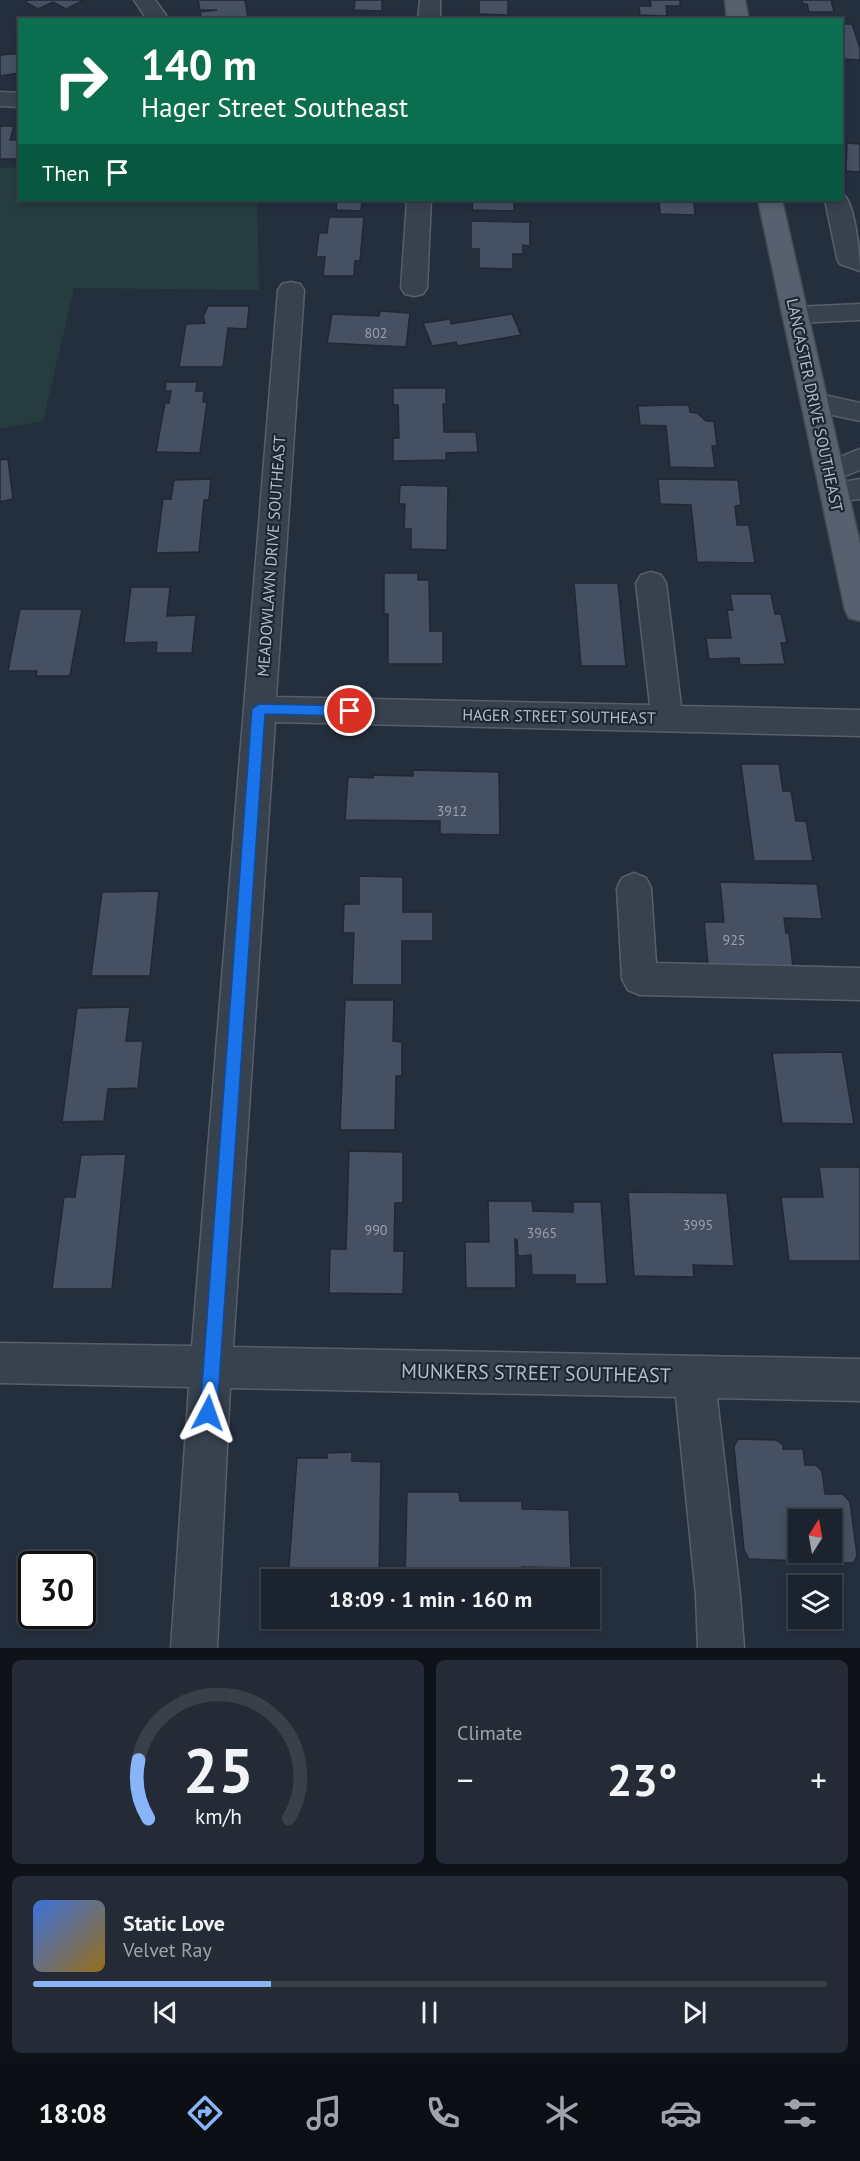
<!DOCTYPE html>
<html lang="en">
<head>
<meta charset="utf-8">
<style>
	:root { --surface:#1b232e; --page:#242b36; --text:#f1f3f6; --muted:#a0a4aa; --line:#39404a; --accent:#8ab4f8 }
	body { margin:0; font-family:"PT Sans",sans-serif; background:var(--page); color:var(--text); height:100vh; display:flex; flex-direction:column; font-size:22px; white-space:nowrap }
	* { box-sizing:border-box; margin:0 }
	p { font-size:20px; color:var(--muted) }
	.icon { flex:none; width:33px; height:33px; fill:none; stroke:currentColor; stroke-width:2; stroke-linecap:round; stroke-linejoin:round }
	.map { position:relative; height:1648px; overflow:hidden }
	.side { display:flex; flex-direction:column; gap:12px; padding:12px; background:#0f1319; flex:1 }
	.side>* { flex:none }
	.hud { position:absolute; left:18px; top:18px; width:825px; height:183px; border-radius:0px; box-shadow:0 3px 9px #0003,0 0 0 2px var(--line); background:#0b6e4f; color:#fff; overflow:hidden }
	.needle { width:39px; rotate:11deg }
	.fabs { position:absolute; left:788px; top:1509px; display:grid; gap:12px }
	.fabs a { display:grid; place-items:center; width:54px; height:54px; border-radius:0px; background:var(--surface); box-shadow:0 3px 9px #0003,0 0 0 2px var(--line); font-size:30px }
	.speed { position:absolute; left:18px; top:1551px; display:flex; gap:12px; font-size:30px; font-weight:700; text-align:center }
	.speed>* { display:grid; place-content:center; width:78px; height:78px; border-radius:50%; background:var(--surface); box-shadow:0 3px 9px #0003,0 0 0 2px var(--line); line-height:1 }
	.speed .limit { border:3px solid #111; border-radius:9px; background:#fff; color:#111 }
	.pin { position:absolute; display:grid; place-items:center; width:51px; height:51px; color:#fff; margin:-26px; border:3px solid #fff; border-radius:50%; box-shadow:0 2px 6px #0007 }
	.me { position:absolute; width:66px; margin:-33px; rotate:4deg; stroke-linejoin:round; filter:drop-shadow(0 0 4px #0008) }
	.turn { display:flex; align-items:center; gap:21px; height:126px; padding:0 24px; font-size:27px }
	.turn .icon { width:78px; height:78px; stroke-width:2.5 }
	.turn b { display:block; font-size:42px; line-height:51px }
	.then { display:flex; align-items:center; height:57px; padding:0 24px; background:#0003; gap:12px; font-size:22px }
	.big { font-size:45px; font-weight:700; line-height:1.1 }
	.side .card { flex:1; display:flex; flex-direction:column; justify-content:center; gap:9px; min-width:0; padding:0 21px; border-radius:9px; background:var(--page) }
	.side .dial { align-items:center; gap:0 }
	.dial svg { height:156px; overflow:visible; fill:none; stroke:var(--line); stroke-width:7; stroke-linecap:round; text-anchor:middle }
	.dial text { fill:var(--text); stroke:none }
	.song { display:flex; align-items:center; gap:18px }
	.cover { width:72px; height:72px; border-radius:9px; background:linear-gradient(135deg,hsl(220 70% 55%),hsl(40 70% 35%)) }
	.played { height:6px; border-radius:3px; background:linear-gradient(90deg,var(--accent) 30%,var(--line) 30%) }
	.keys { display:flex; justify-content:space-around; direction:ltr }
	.heat { display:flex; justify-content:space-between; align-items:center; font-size:33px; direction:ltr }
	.side .tiles { flex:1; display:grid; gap:12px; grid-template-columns:1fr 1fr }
	.card:last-child { grid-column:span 2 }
	.trip { position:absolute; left:261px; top:1569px; width:339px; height:60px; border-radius:0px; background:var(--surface); box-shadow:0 3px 9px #0003,0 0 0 2px var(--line); font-weight:700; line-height:60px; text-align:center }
	.tabs { display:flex; height:96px; justify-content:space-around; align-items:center; background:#0b0e12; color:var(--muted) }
	.tabs .icon { width:42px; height:42px }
	.tabs .on { color:var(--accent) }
	.tabs b { font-size:27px; color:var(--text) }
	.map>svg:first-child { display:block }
</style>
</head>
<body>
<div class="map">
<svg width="860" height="1648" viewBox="0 0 860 1648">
	<rect width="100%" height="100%" fill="#242f3e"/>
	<path fill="#263c3f" d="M19,167L20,200H257L259,290L74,288L43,421L0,429V168Z"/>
	<g fill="#455162" stroke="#1f2835" stroke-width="1.5" fill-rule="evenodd">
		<path d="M28,0H84L66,9L53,2L38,9L25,2Z"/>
		<path d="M198,0H245L248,17L202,20L200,12L217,10H200Z"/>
		<path d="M355,0H386L382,2V11L354,10Z"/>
		<path d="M479,0H508V15L479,14Z"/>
		<path d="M650,0H680V6H666L667,16L640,15L639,6H651Z"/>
		<path d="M802,0H831L834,12H809L807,4H803Z"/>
		<path d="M842,24H852L860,48V60L842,59Z"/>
		<path d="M11,54H20V73L0,76V55Z"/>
		<path d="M0,126H14L10,140H19L20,138V159H0Z"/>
		<path d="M847,143L860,144V172L846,171Z"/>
		<path d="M337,200H362L361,211L336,210Z"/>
		<path d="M473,200H514V211L472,210Z"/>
		<path d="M659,200H694L695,215L660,214Z"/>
		<path d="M329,217H364L360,261H355L354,276H323L325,257H316L319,233H327Z"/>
		<path d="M471,221L530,222V246L523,245V254H513V269L479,268V249H471Z"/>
		<path d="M208,306H249L247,329L228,328L223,367H179L186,324L205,323L203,317Z"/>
		<path d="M380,311L410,313L406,347L327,343L332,314L379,316Z"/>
		<path d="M512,314L521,335L457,346L456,342L432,346L423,323L450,319L451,324Z"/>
		<path d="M166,382H197L196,391H204L203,402H207L200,453L156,452L165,403H169L171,391H165Z"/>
		<path d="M393,388H446V404H443L444,432H476L478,452L446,453V460L393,461V438H399L398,405H393Z"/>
		<path d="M670,405H689L690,412L697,413L706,421H714L717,446H712L715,468L670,467L666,426L640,425L638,406Z"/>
		<path d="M8,459L13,499L0,502V460Z"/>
		<path d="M211,479L209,500H204L199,552L156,553L163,499H171L174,480Z"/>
		<path d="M658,479L738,480L741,505L735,506L737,525H749L755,563L697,562L691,505L660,504Z"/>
		<path d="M400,485L448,486L447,550L411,549V529H404L405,504H399Z"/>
		<path d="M384,573H418V580H429L430,631H443V664H388V614H384Z"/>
		<path d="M574,583H618L626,666H581Z"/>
		<path d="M131,587H170L167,616L196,615L192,653H156L157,642L124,643Z"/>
		<path d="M730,594H771L775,614H781L787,643H781L785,664L740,665L739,658L709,659L706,638H731L727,610H733Z"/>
		<path d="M20,609H82L70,676H36L37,671H8Z"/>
		<path d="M741,764H779L783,791H791L796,821H806L813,861H754Z"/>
		<path d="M413,770L499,772L500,835L440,834V821L345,820L348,777L373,778V775L413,776Z"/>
		<path d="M359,876L403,877V912H433V941H402V985H352L354,933H343L344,904H359Z"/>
		<path d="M720,882L817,884L822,919L784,918L786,933H789L794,975L709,973L704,922H724Z"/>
		<path d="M159,891L150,976H91L102,892Z"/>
		<path d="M345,1000H394L393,1041L402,1042V1076H396L395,1130H340Z"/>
		<path d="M130,1007L126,1041H143L138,1088L108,1089L104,1121L62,1122L77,1008Z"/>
		<path d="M842,1052L854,1124L782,1123L772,1053Z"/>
		<path d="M349,1151L403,1152V1203H395L394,1251H404L403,1294L329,1293L330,1249H346Z"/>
		<path d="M126,1154L112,1289H52L64,1197H75L81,1155Z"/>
		<path d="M819,1167H860V1261H789L781,1197H823Z"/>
		<path d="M628,1192L727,1193L734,1266L693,1265L694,1277L634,1276Z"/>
		<path d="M488,1201H532L533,1211L573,1212V1202H601L607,1284H575V1275H532L531,1255L518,1256L517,1240L515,1239L516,1288H466L465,1242H489Z"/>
		<path d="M741,1439L776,1440L783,1445V1449H803L805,1465H816L822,1471L825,1494H843L850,1502L857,1555L855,1561L852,1563L749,1559L744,1550L734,1447L737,1440ZM798,1520H831V1552H798Z"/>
		<path d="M352,1452V1461L381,1462L379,1580H288L297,1458H327V1453Z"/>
		<path d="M407,1492H459L460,1501H522V1509L569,1510L571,1568L522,1567V1574L466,1573V1580H405Z"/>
	</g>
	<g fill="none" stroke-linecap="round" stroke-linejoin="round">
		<defs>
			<g id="minor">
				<path d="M134,0H155L166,15L165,20H144V15Z"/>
				<path d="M420,0H440V20H418Z"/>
				<path d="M0,92L20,93V107L0,106Z"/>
				<path d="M842,194C855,199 860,256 860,271L840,264L837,258L825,200H842Z"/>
				<path d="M407,200H431L427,288L423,294L414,296L405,294L401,288Z"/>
				<path d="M291,282L300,284L304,290L276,697L650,705L636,583L641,575L651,572L661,575L666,583L681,706L860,710V736L275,722L233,1347L860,1359V1401L717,1398L740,1595L744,1648H698L696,1595L676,1397L230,1388L217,1648H171L189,1387L0,1383V1343L192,1346L278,290L282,284Z"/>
				<path d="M860,304V320L795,323L786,321L782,315L786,309L795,307Z"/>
				<path d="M815,393L860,403V421L806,409L802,402L806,395Z"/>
				<path d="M860,449V470L830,482L820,479L816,472L820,465Z"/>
				<path d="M860,479V499L834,502L824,499L820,492L824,485Z"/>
				<path d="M634,873L646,878L651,888L656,963L860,968V1000L640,995L628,990L622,979L617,888L622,878Z"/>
			</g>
			<g id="major">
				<path d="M725,0H745L749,20H727Z"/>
				<path d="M758,200H782L860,544V621L849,618L845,610Z"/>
			</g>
		</defs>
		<use href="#minor" stroke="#565f6c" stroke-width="3"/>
		<use href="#major" stroke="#414a57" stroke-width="3"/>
		<use href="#minor" fill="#38414e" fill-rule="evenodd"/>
		<use href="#major" fill="#56606e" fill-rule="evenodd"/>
	</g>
	<path fill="#1a73e8" stroke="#114b97" stroke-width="1.5" d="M259,704L350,706L357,711L350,716L265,714L217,1413L214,1420L208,1422L202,1420L200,1413L252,709Z"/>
	<g text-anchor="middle" stroke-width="4.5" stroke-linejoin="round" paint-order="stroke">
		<g font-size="14" fill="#98a1af">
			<text x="376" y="338">802</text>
			<text x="452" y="816">3912</text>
			<text x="734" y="945">925</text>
			<text x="698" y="1230">3995</text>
			<text x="376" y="1235">990</text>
			<text x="542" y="1238">3965</text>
		</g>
		<g font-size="16" fill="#b4bcc9" stroke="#1d2633">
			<text transform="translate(815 405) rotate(78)" y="6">LANCASTER DRIVE SOUTHEAST</text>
			<text transform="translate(271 556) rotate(-86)" y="6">MEADOWLAWN DRIVE SOUTHEAST</text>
			<text transform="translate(559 716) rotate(1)" y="6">HAGER STREET SOUTHEAST</text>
		</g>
		<g font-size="20" fill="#b4bcc9" stroke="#1d2633">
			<text transform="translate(536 1373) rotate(1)" y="7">MUNKERS STREET SOUTHEAST</text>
		</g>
	</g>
</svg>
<div class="fabs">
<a><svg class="needle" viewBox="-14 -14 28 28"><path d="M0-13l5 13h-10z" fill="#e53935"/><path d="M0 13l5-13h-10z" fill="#a0a4aa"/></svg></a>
<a><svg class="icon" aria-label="layers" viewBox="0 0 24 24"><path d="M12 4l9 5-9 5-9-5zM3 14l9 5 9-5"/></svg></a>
</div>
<div class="speed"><div class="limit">30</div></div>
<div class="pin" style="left:350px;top:711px;background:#d93025"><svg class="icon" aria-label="arrive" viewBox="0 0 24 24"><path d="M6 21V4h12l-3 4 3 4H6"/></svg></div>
<svg class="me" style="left:208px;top:1413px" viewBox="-20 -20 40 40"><path d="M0-17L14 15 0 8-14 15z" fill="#1a73e8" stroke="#fff" stroke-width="4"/></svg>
<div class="trip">18:09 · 1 min · 160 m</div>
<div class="hud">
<div class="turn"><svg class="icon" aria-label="right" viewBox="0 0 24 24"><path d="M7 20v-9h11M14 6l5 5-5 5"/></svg><div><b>140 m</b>Hager Street Southeast</div></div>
<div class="then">Then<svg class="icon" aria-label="arrive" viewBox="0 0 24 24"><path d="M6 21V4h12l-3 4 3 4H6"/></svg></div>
</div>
</div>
<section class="side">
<div class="tiles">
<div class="card dial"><svg viewBox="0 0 100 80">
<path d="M14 69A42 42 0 1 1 86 69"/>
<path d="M14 69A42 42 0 0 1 9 39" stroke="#8ab4f8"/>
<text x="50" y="56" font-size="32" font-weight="700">25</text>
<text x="50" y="72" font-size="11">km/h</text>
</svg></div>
<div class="card"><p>Climate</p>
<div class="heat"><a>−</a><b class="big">23°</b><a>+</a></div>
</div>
<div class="card">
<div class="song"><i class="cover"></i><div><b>Static Love</b><p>Velvet Ray</p></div></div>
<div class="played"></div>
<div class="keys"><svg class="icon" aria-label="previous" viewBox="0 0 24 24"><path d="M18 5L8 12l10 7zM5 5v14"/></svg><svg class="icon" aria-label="pause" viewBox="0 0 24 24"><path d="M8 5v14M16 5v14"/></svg><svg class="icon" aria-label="next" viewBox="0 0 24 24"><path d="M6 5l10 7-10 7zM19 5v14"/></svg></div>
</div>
</div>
</section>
<nav class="tabs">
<b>18:08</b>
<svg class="icon on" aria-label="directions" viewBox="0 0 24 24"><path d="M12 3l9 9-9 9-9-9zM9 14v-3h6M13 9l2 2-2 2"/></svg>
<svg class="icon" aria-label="music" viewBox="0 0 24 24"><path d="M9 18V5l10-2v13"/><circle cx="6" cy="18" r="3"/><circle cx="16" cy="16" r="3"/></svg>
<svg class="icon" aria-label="phone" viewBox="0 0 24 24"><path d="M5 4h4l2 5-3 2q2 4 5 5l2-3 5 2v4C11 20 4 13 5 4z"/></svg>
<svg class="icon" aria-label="climate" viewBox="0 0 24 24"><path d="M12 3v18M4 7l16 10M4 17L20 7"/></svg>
<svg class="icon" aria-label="car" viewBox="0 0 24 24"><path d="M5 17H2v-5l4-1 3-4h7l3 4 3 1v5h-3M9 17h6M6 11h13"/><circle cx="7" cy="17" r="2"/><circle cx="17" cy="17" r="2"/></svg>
<svg class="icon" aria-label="filters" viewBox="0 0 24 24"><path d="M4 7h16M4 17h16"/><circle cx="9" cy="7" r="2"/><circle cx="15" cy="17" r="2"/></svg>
</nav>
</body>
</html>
